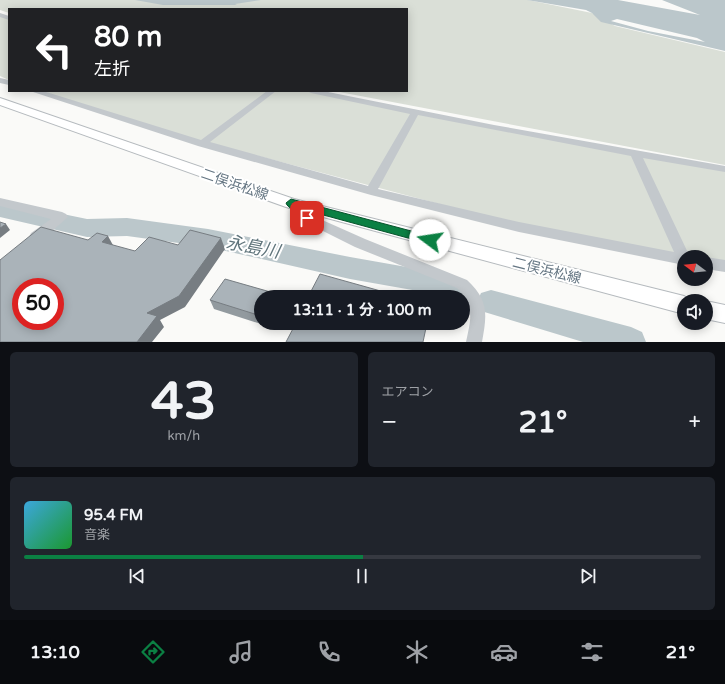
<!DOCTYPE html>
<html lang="ja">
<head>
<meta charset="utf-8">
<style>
	:root { --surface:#171b24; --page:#20242c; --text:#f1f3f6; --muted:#9ea1a6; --line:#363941; --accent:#0b8043 }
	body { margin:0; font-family:"Varela Round","Noto Sans JP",sans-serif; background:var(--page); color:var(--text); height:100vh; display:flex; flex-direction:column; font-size:15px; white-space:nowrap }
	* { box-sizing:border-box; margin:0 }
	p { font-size:13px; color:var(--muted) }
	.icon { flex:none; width:22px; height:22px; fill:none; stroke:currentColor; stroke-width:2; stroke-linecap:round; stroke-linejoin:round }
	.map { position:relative; height:342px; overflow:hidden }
	.drawer { display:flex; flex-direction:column; gap:10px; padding:10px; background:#0d0f14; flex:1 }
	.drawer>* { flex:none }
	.top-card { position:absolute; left:8px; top:8px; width:400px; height:84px; border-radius:0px; box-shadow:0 2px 10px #0003; background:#202124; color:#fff; overflow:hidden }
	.needle { width:26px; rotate:286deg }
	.fabs { position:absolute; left:677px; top:250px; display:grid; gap:8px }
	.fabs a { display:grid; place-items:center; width:36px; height:36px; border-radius:50%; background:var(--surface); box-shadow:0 2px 10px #0003; font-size:20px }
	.speed { position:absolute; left:12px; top:278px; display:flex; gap:8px; font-size:20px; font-weight:700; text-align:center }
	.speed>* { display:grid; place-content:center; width:52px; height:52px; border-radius:50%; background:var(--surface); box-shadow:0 2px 10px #0003; line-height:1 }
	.speed .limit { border:6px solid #d22; background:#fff; color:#111 }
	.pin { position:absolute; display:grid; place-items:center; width:34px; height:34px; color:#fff; margin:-17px; border-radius:8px; box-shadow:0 2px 6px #0006 }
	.me { position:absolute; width:44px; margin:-22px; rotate:284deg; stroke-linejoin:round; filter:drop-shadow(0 0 3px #0008) }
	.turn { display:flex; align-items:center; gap:14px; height:84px; padding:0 20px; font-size:18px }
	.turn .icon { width:52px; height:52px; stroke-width:2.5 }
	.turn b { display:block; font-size:28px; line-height:34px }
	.big { font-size:30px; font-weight:700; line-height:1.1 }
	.drawer .widget { flex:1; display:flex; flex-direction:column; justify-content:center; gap:6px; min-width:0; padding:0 14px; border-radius:6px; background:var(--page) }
	.drawer .dial { align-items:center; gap:0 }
	.dial b { font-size:52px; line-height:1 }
	.song { display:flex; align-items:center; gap:12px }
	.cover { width:48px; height:48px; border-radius:6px; background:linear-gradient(135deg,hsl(200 70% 55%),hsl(130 70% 35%)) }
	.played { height:4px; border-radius:2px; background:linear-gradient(90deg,var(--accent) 50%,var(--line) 50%) }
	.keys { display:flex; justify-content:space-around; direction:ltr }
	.heat { display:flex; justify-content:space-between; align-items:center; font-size:22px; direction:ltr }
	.drawer .tiles { flex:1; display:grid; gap:10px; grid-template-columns:1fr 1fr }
	.widget:last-child { grid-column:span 2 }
	.trip { position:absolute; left:254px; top:290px; width:216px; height:40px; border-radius:20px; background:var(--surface); box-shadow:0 2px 10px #0003; font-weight:700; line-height:40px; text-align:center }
	.menu { display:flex; height:64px; justify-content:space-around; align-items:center; background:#090b0e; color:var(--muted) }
	.menu .icon { width:28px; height:28px }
	.menu .selected { color:var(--accent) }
	.menu b { font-size:18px; color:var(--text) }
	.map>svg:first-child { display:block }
</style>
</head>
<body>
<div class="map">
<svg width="725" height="342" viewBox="0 0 725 342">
	<rect width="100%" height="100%" fill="#fafaf8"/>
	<g fill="#dadfd7">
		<path d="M0,0H528L592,13L615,26L725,52V165L334,91H407V9H9V13L0,10Z"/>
		<path d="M0,14L9,17V80L0,76Z"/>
		<path d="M42,91H321L443,118L725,168V265L706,257H684L556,235L134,123Z"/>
	</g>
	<g fill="#bbc7cb" fill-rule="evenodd">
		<path d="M135,0H261L235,4L237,5H163Z"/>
		<path d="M527,0H618L700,15L662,0H725V51L601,22L592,13L586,10ZM617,19L697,38L705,42L648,31L611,21Z"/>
	</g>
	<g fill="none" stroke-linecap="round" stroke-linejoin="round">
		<g fill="#bbc7cb" fill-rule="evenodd">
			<path d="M0,201L87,219L127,218L208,229L350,257L418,269L466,284L470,292L466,300L463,301V297H435L418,291L350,279L208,247L127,236L87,237L0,217Z"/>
			<path d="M491,290L631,327L642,332L646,342H583L491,314L481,311L477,302L481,293Z"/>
		</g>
		<defs>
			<g id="major">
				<path d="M0,98L294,199L684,296L692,301H684V314L286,207L0,105Z"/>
				<path d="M706,301L725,305V323L706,319Z"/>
			</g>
		</defs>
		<use href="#major" stroke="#b5babe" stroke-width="2"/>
		<g fill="#c3c8cc" fill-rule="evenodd">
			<path d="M0,13L9,16V20L0,17Z"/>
			<path d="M0,78L9,80V85L0,83Z"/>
			<path d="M30,91H43L201,140L267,91H276L210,142L368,186L410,114L311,93L307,91H323L494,125L725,166V172L643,158L690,257H684V265L519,232L371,195L198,146ZM418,115L631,156L674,252L519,222L378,189Z"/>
			<path d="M0,198L62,212L66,214L68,217L41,241L36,242L31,241L29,237L31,233L51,219L0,206Z"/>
			<path d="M291,199L295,200L311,215L365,239L467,280C489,300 487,315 482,342H466C471,318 475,307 457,288L355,247L303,221L285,203L287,200Z"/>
			<path d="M706,257L725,260V272L706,269Z"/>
		</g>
		<use href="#major" fill="#fff" fill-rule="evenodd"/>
	</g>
	<path fill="#929a9f" d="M274,293L275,297H261V323H265L264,325L214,309L210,300Z"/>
	<g fill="#777d82">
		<path d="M6,224L10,230L0,238V228Z"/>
		<path d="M108,236L114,247L102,242Z"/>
		<path d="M221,238L225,249L185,307L160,320L164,327L152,342H137L147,313Z"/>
		<path d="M274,293L275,297H272Z"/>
	</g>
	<g fill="#aab3b9" stroke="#777d82" fill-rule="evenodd">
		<path d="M0,222L6,224L0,228Z"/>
		<path d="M41,227L88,240L97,233L108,236L102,242L135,251L149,237L178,245L190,230L221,238L179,296L147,313L157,316L137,342H0V260ZM21,287H55V321H21Z"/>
		<path d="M320,274L402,297H308Z"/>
		<path d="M225,279L274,293L272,297H261V316L210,300Z"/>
		<path d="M296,323H427L423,342H286Z"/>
	</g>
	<path fill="#0b8043" stroke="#07532c" d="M291,199L430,236L436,240L430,244L305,210L312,218L307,222L303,220L287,205L286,203Z"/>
	<g text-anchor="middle" stroke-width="4" stroke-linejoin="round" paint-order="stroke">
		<g font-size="14" fill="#657683" stroke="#fff">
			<text transform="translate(235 184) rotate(19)" y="5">二俣浜松線</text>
			<text transform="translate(547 270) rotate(14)" y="5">二俣浜松線</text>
		</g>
		<g font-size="18" font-style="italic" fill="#60757c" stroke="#fff">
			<text transform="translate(253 247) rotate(11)" y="6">永島川</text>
		</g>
	</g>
</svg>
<div class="fabs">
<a><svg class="needle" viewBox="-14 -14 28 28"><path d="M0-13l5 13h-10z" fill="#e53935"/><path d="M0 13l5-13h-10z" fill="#9ea1a6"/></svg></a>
<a><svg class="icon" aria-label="sound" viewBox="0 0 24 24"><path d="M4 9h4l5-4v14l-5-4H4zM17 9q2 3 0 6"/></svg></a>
</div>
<div class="speed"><div class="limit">50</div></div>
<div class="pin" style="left:307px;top:218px;background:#d93025"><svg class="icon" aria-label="arrive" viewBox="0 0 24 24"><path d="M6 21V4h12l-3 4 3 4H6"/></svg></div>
<svg class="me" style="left:430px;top:240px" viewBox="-20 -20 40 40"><circle r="19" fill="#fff"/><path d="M0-13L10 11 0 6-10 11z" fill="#0b8043"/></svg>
<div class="trip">13:11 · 1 分 · 100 m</div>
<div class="top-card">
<div class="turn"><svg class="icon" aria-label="left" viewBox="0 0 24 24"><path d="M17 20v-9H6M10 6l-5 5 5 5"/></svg><div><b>80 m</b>左折</div></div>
</div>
</div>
<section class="drawer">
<div class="tiles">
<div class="widget dial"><b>43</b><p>km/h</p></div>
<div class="widget"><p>エアコン</p>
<div class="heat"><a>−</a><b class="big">21°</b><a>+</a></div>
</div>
<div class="widget">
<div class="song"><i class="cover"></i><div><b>95.4 FM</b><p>音楽</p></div></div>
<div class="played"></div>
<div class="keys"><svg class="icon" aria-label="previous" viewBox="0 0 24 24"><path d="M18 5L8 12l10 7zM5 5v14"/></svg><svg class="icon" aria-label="pause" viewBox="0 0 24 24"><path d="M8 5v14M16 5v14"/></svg><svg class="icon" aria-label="next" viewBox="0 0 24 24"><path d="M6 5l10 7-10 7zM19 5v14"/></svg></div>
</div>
</div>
</section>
<nav class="menu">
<b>13:10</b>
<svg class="icon selected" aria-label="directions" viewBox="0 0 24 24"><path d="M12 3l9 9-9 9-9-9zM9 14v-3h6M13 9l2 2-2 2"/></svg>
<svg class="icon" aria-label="music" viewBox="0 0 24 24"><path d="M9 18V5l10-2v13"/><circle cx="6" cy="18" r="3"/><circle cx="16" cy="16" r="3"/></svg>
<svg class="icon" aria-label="phone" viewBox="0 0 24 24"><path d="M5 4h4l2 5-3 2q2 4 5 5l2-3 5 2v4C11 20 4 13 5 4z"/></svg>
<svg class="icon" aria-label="climate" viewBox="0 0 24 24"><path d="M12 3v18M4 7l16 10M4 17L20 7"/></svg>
<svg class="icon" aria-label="car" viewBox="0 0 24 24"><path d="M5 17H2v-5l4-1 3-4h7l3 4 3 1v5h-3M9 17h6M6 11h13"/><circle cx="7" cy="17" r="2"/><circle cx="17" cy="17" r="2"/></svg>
<svg class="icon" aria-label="filters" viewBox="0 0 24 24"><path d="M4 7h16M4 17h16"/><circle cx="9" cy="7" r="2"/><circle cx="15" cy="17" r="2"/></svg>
<b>21°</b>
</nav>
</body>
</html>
